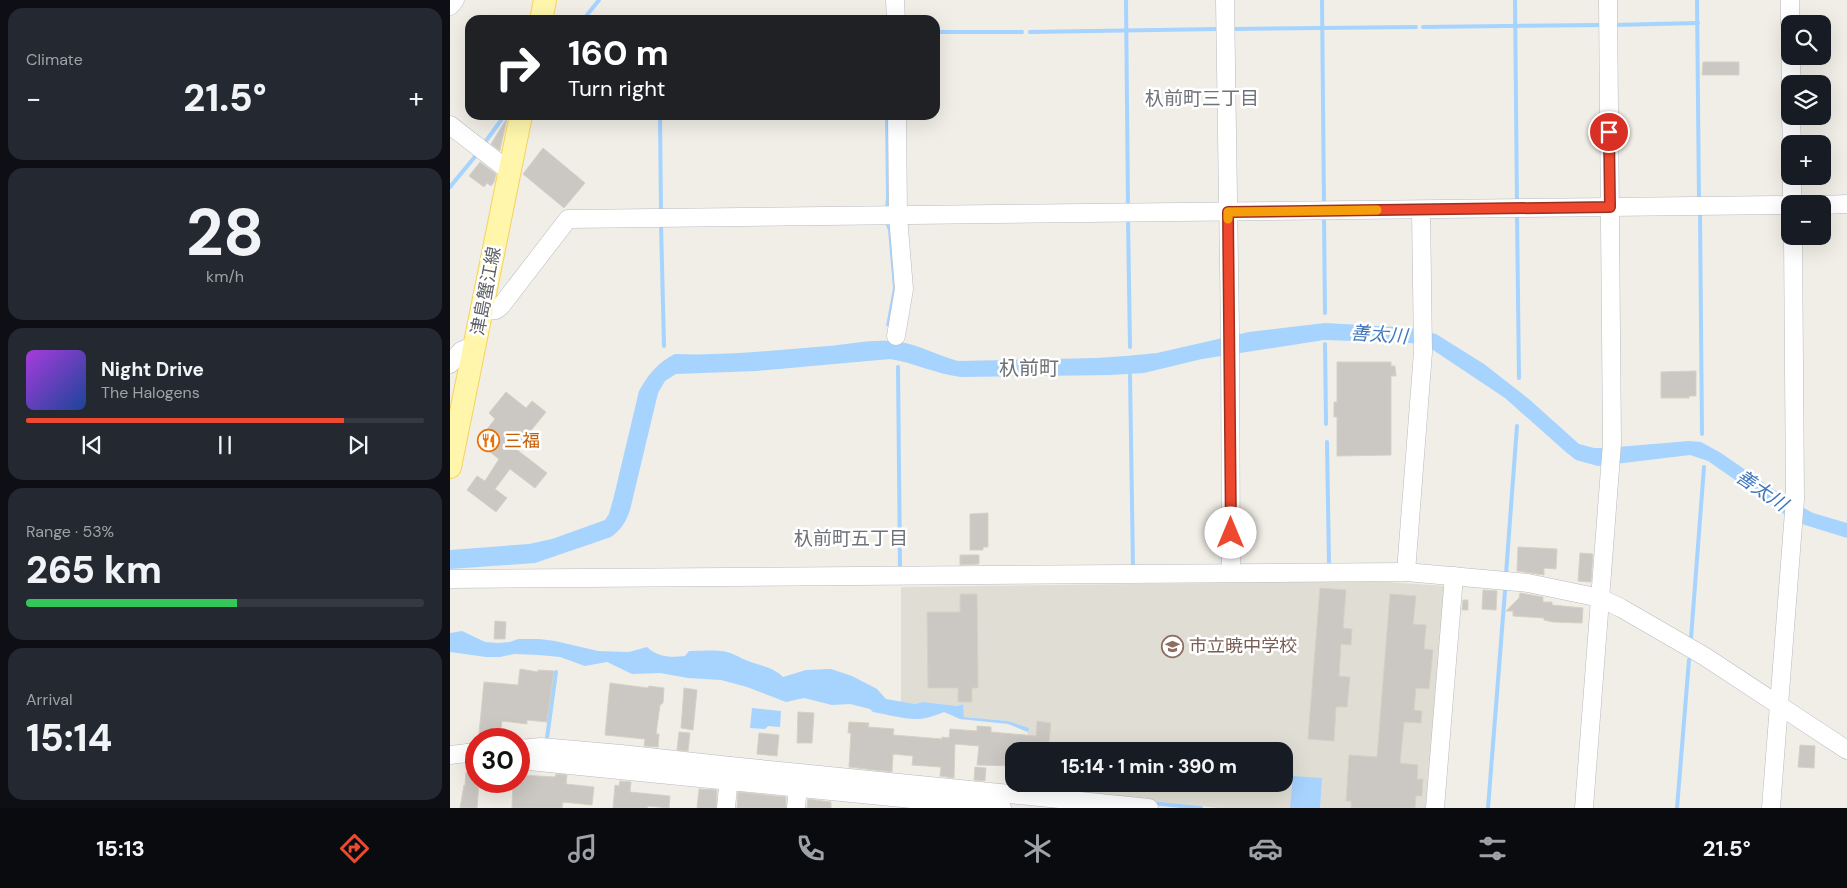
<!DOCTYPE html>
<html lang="en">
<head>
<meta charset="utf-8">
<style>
	:root { --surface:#171b24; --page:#242831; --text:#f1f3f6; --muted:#9ea1a6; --line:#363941; --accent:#ee482e }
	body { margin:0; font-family:"DM Sans","Noto Sans JP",sans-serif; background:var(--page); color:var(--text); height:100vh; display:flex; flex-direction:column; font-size:19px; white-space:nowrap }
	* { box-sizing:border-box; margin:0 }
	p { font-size:16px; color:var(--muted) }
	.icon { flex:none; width:28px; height:28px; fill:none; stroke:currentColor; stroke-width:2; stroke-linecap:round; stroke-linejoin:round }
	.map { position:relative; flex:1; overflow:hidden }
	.side { display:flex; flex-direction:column; gap:8px; padding:8px; background:#0d0f14; width:450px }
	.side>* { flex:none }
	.top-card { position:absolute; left:15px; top:15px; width:475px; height:105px; border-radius:15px; box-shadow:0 5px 20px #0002; background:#202124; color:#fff; overflow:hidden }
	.tools { position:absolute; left:1331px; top:15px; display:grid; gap:10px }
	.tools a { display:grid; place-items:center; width:50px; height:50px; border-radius:10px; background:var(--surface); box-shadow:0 5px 20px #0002; font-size:25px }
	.speed { position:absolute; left:15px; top:728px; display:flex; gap:10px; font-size:25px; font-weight:700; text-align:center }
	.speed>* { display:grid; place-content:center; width:65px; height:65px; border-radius:50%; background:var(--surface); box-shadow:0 5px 20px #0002; line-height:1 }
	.speed .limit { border:8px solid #d22; background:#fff; color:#111 }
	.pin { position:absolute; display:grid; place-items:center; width:42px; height:42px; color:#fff; margin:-21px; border:2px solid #fff; border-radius:50%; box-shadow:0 1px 5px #0007 }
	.me { position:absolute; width:55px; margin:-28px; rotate:0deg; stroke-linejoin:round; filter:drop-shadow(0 0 4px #0008) }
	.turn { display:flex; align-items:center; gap:18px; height:105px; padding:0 20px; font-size:22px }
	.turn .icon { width:65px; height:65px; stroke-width:2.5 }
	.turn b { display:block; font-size:35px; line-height:42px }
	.big { font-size:38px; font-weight:800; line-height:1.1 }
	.side .widget { flex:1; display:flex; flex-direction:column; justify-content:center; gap:8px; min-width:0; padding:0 18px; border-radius:15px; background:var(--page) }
	.side .dial { align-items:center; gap:0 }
	.dial b { font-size:65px; line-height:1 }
	.song { display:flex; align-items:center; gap:15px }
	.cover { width:60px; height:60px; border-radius:8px; background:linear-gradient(135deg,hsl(280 70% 55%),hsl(220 70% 35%)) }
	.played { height:5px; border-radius:2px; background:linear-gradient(90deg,var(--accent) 80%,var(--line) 80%) }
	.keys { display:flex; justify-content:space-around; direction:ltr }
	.heat { display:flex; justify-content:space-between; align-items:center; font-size:28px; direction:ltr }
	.charge { height:8px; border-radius:4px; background:linear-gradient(90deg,#34c759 53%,var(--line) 0) }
	.trip { position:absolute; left:555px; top:742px; width:288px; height:50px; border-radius:15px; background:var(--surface); box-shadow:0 5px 20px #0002; font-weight:800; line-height:50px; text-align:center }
	.tabs { display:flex; height:80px; justify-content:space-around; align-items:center; background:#090b0e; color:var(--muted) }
	.tabs .icon { width:35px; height:35px }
	.tabs .selected { color:var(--accent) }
	.tabs b { font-size:22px; color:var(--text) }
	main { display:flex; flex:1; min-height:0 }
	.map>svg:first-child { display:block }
</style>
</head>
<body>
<main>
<section class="side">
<div class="widget"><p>Climate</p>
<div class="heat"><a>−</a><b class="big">21.5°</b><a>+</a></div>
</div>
<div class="widget dial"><b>28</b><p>km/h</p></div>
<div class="widget">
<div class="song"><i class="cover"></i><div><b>Night Drive</b><p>The Halogens</p></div></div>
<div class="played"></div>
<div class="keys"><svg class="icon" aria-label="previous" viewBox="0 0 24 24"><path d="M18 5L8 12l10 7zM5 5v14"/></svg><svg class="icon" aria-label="pause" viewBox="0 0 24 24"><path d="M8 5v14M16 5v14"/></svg><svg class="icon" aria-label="next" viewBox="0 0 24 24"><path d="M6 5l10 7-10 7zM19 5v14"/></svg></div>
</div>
<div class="widget"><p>Range · 53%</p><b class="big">265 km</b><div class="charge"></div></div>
<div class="widget"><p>Arrival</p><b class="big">15:14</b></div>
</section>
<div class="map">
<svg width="1397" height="808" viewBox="0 0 1397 808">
	<rect width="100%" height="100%" fill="#f0eee6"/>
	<path fill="#e0ded4" d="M922,581L996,586L982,808H769L574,787V784H834V751H577L578,728L558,721L514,717L512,704L507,706L473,702L465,704L451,702V587Z"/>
	<g fill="#a7d3ff">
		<path d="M435,115H440L448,289L441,327L436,326L443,288L438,230L434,220L436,197Z"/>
		<path d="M875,323L962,328L986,334L1034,364L1080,400L1129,444L1144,448H1156L1239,441L1251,442L1271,453L1336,498L1363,513L1397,523V538L1355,525L1337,516L1258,461L1240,455L1148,466L1126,460L1117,453L1055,398L977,346L961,343L874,340L752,359L694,373L660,375L511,377C486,374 465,363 440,359L307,371L226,374L215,381L208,393L180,510C176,522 171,530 161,537L85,563L0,569V550L79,544L102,539L155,520L159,514L164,496L189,391C198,375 208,362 225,354C276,356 327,350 378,346C401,344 427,338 450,342C470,345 488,356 508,361L646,358L676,356L707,353L799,332Z"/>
		<path d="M12,631L35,642L48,643L60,642L68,639H89L105,641L148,651L179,652L197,647C207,657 222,658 235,656L239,651C250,651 261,650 271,651C282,652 288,657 298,661C311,666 323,667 333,677L356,670L381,669L402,676L427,689L436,699L465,704L473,702L507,706L513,704L514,717L558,721L579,728L578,732L558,724L510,719L494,712C466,724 456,718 428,713L423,712L420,709L400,704L382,705L354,698L336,702L297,687L271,680L238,678L210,673L182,674L157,662L135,666L110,657L89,655L64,654L50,657H36L0,652V633Z"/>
		<path d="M302,708L331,711L330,727L318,726L315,729L300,728Z"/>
		<path d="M843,776L872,778L870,808H840Z"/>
	</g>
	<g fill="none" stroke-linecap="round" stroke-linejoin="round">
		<g stroke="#a7d3ff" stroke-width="4">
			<path d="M676,0L678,207"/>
			<path d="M872,0L874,205"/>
			<path d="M1065,0L1067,203"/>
			<path d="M1247,0L1249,201"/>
			<path d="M133,20L149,0"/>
			<path d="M1163,25L1248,23"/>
			<path d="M973,27L1152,25"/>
			<path d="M784,29L966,27"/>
			<path d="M485,32H572"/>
			<path d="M580,32L767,29"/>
			<path d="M210,115L211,212"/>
			<path d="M33,145L52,119"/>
			<path d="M0,187L28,153"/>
			<path d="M1250,212L1252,434"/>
			<path d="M1067,215L1069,378"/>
			<path d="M874,216L875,313"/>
			<path d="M678,219L680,347"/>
			<path d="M211,224L214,346"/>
			<path d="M875,344L876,424"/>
			<path d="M448,367L450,568"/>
			<path d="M680,375L683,567"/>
			<path d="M877,442L879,564"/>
			<path d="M1056,574L1067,426"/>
			<path d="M1241,638L1254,467"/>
			<path d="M97,738L106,672"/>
			<path d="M701,803L751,808"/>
			<path d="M1038,808L1055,591"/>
			<path d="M1227,808L1239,660"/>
		</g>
	</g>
	<g fill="#cbc8c3" stroke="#d5d1c4">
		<path d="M1253,62H1289V75H1252Z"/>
		<path d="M57,118L50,150V151L41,144Z"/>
		<path d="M93,148L135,183L114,208L73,174Z"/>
		<path d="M30,162L46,174L44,182L41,186L37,183L34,187L19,176Z"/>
		<path d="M887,362H941V366H945L946,376H941V455L887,456V417H884V402H887Z"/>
		<path d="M1246,371V396H1239V398H1211V372Z"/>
		<path d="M56,392L76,408L82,401L96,412L66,449L97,473L85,488L60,469L45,489L57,498L46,512L17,490L27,476L35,481L49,459L27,442L45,419L39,413Z"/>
		<path d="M538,513V547H533V550H520V514Z"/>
		<path d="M1068,547L1107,549L1106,569L1094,568V575L1067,571Z"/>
		<path d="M1130,553L1143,554L1141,582L1128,581Z"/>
		<path d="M510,555H529V564L510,565Z"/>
		<path d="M870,588L896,590L893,628L902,629L901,645L891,644L889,676L900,677L897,707H886L884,741L858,739Z"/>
		<path d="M1033,590L1047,591L1046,610L1032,609Z"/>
		<path d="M1070,593L1093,597V602H1102V605L1133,608L1132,623L1103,622L1094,620V618L1063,616V611H1056L1069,598Z"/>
		<path d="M510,594H527L528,688H522V702H508V688H478L477,612H510Z"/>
		<path d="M940,594L966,596L963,624L976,625L974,649L983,650L979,689L966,688L964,710L972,711L971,723L954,722L950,763L968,765L967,779H973L972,796H966L965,808H901V801H896L899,755L927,757Z"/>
		<path d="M1013,600H1018V610H1012Z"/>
		<path d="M45,621L56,622L55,639H44Z"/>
		<path d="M70,669L88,672V670L104,671L97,722L77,720V724L52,721L50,737L29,734L34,682L68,685Z"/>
		<path d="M160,683L198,688L199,686L214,688L213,703L210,705L206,734H209L208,747L194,746L195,739L155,735Z"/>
		<path d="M234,688L247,690L243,730L231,728Z"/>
		<path d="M348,712L364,713L362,743H347Z"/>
		<path d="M587,721L601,723L598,751H564V766L527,765L529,746L505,744L504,778L490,776L491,767L462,765L463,756L443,754L442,772L399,767L401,733H398L399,722L419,723L418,727L444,729L443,735L492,739V737L499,738L500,729L527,731V726L541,727V732L586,736Z"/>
		<path d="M229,732L240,733L238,751L227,750Z"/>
		<path d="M309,733L329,735L327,756L307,754Z"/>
		<path d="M1350,745L1365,746L1364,768L1348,767Z"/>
		<path d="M525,767L536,768L535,781L524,780Z"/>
		<path d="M16,772L26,773V781H29L27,808H10L14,785L15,786Z"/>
		<path d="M106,774L117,775L116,784L144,787L142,805L113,802L112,808H62L63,781H69V775L105,777Z"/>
		<path d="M170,781L181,782L180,792L220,796L219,808L198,806L197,808H163L165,785L169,786Z"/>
		<path d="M249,789L267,790L266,808H247Z"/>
		<path d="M288,792L336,797V808H287Z"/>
		<path d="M358,799L381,802V808H357Z"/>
	</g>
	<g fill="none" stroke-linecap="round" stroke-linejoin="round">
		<defs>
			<g id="minor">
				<path d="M445,0L446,20"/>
				<path d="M775,0L780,331L781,573"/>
				<path d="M1340,0V24"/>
				<path d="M0,6L5,0"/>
				<path d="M1341,56V84"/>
				<path d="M1341,116L1342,144"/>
				<path d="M0,125L59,171"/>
				<path d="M1342,176V204"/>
				<path d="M1372,205L1397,204"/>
				<path d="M32,311L46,310L51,306L118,219L1340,205"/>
				<path d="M446,336L454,289L448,216L447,115"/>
				<path d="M0,364L11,351L25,345"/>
				<path d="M956,572L973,352L971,210"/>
				<path d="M0,579L956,572L1078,583L1150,598L1171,608L1254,656L1397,750"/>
				<path d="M69,749L91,747L171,754L280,766L276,808"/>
				<path d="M0,755L26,752"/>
				<path d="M69,760L552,808"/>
				<path d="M280,766L699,808"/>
				<path d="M346,808L348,787"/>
				<path d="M985,808L1004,576"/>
				<path d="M1134,808L1162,443L1158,0"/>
				<path d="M1321,808L1345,499L1343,236"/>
			</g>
			<g id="major">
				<path d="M91,20L95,0"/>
				<path d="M0,467L71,115"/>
			</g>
		</defs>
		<use href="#minor" stroke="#b8bbc0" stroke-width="19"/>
		<use href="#major" stroke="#f5d359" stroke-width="24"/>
		<use href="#minor" stroke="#fff" stroke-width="18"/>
		<use href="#major" stroke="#fff6ac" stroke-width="22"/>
	</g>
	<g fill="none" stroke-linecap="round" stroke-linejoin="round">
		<defs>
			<path id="route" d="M781,533L778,212L1160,207L1159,132"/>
		</defs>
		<use href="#route" stroke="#9b2f1e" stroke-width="12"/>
		<use href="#route" stroke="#ee482e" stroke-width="9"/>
		<path stroke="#f59e0b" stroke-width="9" d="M778,219V212L927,210"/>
	</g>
	<defs>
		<symbol id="restaurant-ring" viewBox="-11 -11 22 22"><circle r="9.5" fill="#fff" stroke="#e8710a" stroke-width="1.5"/><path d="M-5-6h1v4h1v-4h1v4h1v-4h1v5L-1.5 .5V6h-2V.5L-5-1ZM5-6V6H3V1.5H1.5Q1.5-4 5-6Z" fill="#e8710a"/></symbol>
		<symbol id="school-ring" viewBox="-11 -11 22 22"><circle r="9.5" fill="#fff" stroke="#8d6e63" stroke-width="1.5"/><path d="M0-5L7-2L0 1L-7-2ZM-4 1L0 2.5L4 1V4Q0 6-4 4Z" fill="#8d6e63"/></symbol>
	</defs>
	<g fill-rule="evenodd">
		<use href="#restaurant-ring" x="26" y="428" width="25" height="25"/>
		<use href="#school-ring" x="710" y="634" width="25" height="25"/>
	</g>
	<g text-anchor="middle" stroke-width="5" stroke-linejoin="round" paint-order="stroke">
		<g font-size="18" fill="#5d6166" stroke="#fff">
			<text transform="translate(36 291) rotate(-79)" y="6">津島蟹江線</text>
		</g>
		<g font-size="18" fill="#c56008" stroke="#fff" text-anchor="start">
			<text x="54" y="447">三福</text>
		</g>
		<g font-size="18" fill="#785e54" stroke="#fff" text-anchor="start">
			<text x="739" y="652">市立暁中学校</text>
		</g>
		<g font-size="19" fill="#6e7379" stroke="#fff">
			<text x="752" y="105">杁前町三丁目</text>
			<text x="401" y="545">杁前町五丁目</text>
		</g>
		<g font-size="19" font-style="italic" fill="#4277be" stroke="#fff">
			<text transform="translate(929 334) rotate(4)" y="7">善太川</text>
			<text transform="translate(1312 490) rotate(34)" y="7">善太川</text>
		</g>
		<g font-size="20" fill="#6e7379" stroke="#fff">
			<text x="579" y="375">杁前町</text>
		</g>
	</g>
</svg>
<div class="tools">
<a><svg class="icon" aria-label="search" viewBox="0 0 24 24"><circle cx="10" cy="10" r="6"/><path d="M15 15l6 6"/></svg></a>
<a><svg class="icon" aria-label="layers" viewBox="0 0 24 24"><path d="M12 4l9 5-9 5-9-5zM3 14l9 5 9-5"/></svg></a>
<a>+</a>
<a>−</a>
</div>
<div class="speed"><div class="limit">30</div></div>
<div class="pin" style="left:1159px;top:132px;background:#d93025"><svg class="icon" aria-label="arrive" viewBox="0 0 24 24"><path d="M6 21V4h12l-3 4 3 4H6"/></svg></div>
<svg class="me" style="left:781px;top:533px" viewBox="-20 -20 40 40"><circle r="19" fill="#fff"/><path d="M0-13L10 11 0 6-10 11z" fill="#ee482e"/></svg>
<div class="trip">15:14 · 1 min · 390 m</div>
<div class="top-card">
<div class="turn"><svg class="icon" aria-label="right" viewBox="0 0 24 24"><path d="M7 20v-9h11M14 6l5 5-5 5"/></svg><div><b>160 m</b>Turn right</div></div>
</div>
</div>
</main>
<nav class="tabs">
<b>15:13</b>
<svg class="icon selected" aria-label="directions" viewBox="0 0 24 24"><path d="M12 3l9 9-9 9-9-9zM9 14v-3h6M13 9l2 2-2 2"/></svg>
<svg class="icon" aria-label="music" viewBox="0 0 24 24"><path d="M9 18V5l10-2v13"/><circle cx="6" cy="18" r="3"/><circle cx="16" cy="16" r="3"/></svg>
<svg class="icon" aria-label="phone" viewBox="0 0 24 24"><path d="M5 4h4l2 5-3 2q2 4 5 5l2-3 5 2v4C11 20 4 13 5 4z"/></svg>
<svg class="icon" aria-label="climate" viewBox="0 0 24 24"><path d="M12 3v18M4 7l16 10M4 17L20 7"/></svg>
<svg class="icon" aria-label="car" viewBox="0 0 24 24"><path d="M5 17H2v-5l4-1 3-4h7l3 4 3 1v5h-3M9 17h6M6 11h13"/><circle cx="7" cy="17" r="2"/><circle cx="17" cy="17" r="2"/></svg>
<svg class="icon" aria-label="filters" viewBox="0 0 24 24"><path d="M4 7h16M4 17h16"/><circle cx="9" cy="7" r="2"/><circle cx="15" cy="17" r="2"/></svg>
<b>21.5°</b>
</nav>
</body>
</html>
